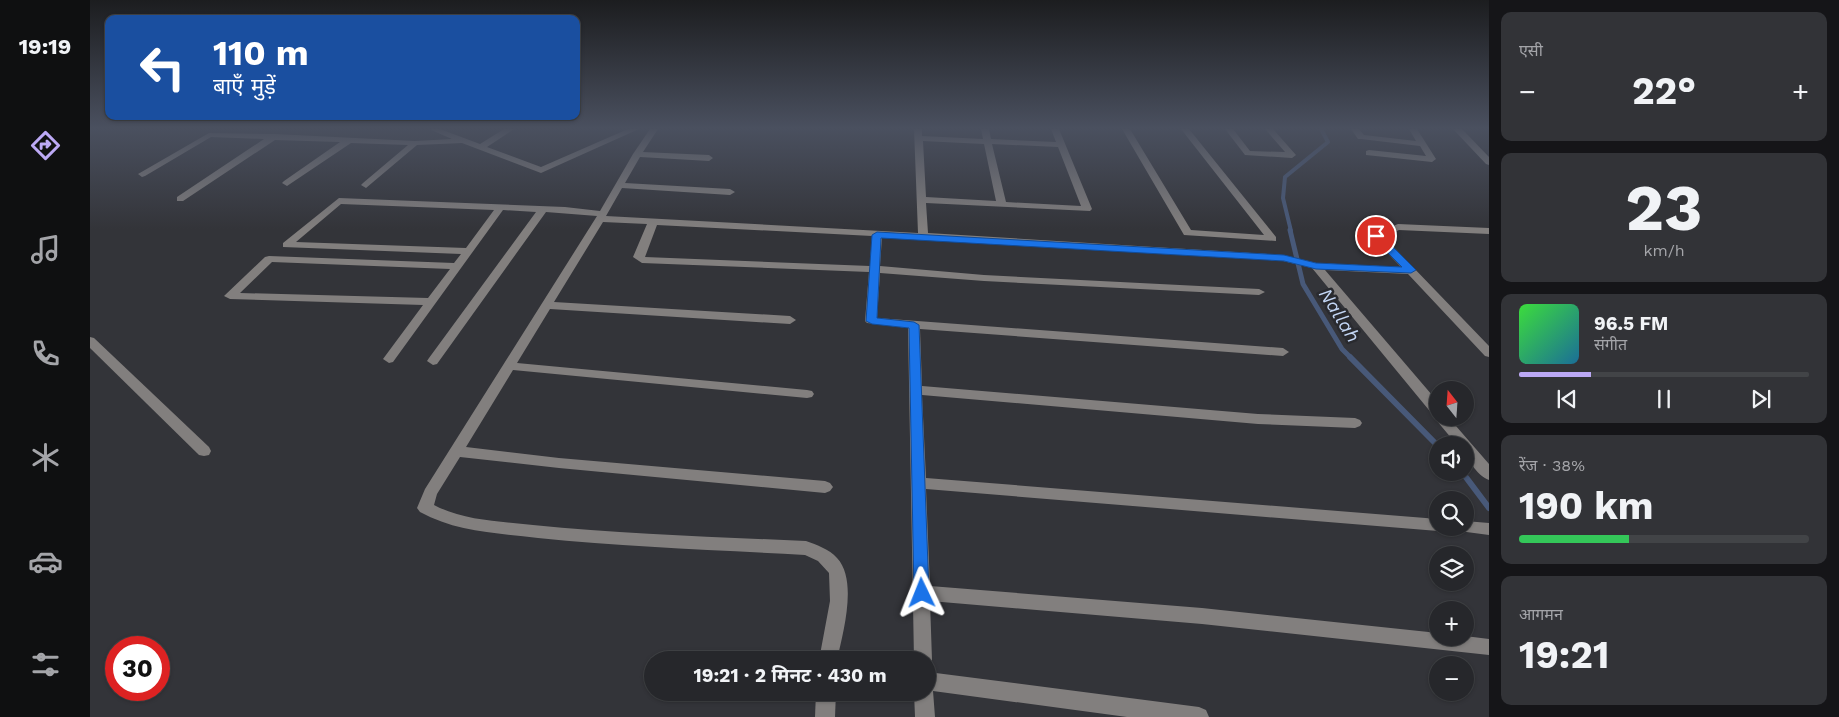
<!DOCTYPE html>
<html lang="hi">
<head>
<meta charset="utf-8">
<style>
	:root { --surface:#26272b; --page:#323337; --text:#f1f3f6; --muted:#a4a5a9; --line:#424447; --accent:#bca9f5 }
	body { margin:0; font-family:"Work Sans","Noto Sans Devanagari",sans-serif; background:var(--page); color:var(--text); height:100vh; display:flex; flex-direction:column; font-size:19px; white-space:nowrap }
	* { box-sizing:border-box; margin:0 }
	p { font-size:16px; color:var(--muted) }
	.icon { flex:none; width:28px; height:28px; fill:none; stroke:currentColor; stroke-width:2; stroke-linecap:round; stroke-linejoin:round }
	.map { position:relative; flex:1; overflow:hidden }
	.details { display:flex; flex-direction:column; gap:12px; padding:12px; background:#151518; width:350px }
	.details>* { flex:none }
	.banner { position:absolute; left:15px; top:15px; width:475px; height:105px; border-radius:10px; box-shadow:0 1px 4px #0004,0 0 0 1px var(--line); background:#1a4fa0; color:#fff; overflow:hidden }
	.needle { width:32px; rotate:343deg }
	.buttons { position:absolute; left:1339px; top:381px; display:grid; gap:10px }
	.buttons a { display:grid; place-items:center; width:45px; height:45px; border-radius:50%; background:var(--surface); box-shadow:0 1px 4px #0004,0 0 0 1px var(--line); font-size:25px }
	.speed { position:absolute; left:15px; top:636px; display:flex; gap:10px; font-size:25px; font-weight:700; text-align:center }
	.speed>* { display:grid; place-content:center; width:65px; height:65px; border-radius:50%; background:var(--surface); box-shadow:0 1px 4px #0004,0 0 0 1px var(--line); line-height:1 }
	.speed .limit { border:8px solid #d22; background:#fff; color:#111 }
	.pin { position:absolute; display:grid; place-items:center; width:42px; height:42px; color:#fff; margin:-21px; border:2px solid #fff; border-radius:50%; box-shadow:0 1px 5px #0007 }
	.me { position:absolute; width:55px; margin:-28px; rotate:358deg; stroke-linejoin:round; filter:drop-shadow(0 0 4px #0008) }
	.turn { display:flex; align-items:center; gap:18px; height:105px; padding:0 25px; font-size:22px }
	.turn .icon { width:65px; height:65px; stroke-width:2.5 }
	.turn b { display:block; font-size:35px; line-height:42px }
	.big { font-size:38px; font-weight:700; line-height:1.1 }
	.details .tile { flex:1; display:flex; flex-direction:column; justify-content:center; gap:8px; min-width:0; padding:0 18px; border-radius:10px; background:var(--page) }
	.details .dial { align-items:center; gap:0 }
	.dial b { font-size:65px; line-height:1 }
	.song { display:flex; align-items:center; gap:15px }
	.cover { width:60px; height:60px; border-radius:8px; background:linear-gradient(135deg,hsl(120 70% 55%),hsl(200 70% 35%)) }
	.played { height:5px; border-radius:2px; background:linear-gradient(90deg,var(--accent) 25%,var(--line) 25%) }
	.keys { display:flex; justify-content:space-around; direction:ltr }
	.heat { display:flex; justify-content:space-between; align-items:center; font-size:28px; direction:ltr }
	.charge { height:8px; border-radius:4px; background:linear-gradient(90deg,#34c759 38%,var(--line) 0) }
	.trip { position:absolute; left:554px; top:651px; width:292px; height:50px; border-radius:25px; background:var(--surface); box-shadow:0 1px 4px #0004,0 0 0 1px var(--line); font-weight:700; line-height:50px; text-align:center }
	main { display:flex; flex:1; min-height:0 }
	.menu { display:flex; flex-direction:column; width:90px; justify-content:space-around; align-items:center; background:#0f1011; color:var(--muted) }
	.menu .icon { width:35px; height:35px }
	.menu .selected { color:var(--accent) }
	.menu b { font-size:22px; color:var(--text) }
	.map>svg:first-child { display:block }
</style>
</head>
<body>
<main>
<nav class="menu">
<b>19:19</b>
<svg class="icon selected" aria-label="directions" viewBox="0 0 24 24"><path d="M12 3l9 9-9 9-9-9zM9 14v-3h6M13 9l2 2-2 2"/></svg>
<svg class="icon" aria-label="music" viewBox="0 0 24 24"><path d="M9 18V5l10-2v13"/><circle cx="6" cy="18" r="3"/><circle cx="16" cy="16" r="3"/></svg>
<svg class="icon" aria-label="phone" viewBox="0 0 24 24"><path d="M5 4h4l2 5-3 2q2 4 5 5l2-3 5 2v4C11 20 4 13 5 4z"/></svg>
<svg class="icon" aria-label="climate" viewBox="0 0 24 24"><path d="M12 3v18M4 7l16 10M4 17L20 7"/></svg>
<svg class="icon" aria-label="car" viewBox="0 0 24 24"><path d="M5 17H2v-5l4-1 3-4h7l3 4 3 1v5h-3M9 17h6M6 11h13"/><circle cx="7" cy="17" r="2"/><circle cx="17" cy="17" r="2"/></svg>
<svg class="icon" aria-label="filters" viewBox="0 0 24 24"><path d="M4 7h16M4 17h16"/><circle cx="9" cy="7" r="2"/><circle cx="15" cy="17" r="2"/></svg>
</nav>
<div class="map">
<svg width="1399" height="717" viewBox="0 0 1399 717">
	<rect width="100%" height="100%" fill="#333439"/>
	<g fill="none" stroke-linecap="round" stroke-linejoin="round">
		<path stroke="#485979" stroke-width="4" d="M1201,231L1193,198L1195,177L1238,142L1231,129"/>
		<path stroke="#485979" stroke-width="5" d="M1200,230L1213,284L1252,349L1261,358"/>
		<g stroke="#485979" stroke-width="6">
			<path d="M1260,357L1348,446"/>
			<path d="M1372,472L1399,508"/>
		</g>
		<g fill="#827f7e" fill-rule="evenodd">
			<path d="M339,129H350L390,144L414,129H424L397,147L451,167L538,129H549L451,173L372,143L327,145L276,188L271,185L273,183L318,145L261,143L197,186L192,183L194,181L250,142L185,140L93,201H87V197L174,139L121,137L55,176L52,177L48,174L119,133L185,134L325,141L362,139Z"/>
			<path d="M560,129H568L553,152L619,155L623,158L619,161L550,157L535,183L640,189L645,192L640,195L532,188L516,216L828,233L824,129H832V136L893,139L891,129H899L901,139L966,142L961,129H969L1002,209L1000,211L836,203L838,233L1193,255L1226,263L1311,267L1283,238V234L1308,224L1399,228V234L1309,230L1294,237L1399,346V357L1395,356L1318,274L1235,270L1348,402V418H1359L1399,464V480C1387,476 1375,457 1375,445H1367L1347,421L1346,416L1343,415L1222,268L1193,261L792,237L790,266L894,275L1169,289L1175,292L1169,295L894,281L790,273L787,318L1193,348L1199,352L1193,356L830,329L832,386L1168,414L1265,418L1270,420L1272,423L1270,426L1265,428L1168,424L832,395L836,478L1348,519V528H1355L1348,531L836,489L840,586L1112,608L1348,633V638L1375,636L1399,639V655L1112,624L840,601L842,660L838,667V660H824L818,328L777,323L775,321L779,272L552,263L543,257L557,224L513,222L464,302L700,316L706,320L700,324L460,309L427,363L717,390L722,391L724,394L722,397L717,398L423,370L376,447L469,458L735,481L740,483L743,487L740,491L735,493L469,468L370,457L347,494L344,505C374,521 410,521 443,525C534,534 625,537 716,541C727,545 739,549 747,558C768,580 753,633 747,660H729L740,601L739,573L728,561L715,555C626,550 537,547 448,538C407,533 366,532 330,512L327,508L335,489L507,216L456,212L347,364L343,365L337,361L339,358L446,212L413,210L303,362L299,363L293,359L333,305L140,299L134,296L175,257L179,256L364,263L371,254L193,247V243L249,198L475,207L510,211L543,154ZM833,141L894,144L906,201L836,197ZM902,144L968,147L991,206L916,202ZM251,204L404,210L376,248L206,242ZM567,225L782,236L780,266L555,257ZM182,262L360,269L338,298L150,293Z"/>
			<path d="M1032,129H1040L1101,230L1174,235L1091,129H1099L1186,237V241L1094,235Z"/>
			<path d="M1135,129H1143L1160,151L1195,152L1175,129H1183L1206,155L1202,158L1155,155Z"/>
			<path d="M1261,129H1269L1274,135L1326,141L1319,129H1327L1346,159L1342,162L1276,155V151L1279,150L1336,156L1330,146L1271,139H1268Z"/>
			<path d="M1363,129H1372L1399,157V165L1396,164Z"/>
			<path d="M0,337L4,338L119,447L121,451L119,455L114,456L109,455L0,348Z"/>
			<path d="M1375,521L1399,523V535L1369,531L1367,528H1375Z"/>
			<path d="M838,672L1109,707L1116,710L1119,717H1037L843,691L845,717H825L824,692H838Z"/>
			<path d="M726,692H746L745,717H725Z"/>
		</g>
	</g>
	<linearGradient id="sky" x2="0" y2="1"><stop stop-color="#1c1d1f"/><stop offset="0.56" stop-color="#4a505f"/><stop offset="1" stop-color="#4a505f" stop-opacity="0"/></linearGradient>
	<rect width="1399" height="229" fill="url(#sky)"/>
	<path fill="#1a73e8" stroke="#114b97" d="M787,232L1194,255L1226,263L1312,267L1283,238L1282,236L1286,233L1290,234L1326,270L1321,273L1226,269L1194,261L791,238L787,318L824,322L829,325L839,593L837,598L832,600L826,598L824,593L819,328L782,324L776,321L782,235Z"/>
	<g text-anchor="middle" stroke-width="5" stroke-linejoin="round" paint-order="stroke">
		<g font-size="19" font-style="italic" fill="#c3d6f5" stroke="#292a2f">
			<text transform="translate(1250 315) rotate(58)" y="7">Nallah</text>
		</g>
	</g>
</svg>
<div class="buttons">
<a><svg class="needle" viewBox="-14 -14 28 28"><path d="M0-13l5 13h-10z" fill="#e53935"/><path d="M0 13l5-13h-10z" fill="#a4a5a9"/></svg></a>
<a><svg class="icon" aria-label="sound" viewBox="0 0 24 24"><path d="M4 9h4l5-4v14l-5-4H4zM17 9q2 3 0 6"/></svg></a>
<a><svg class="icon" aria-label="search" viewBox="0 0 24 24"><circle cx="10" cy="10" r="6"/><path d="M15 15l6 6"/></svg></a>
<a><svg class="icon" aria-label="layers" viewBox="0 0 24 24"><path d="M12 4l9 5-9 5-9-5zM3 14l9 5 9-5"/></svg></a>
<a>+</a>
<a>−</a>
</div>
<div class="speed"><div class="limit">30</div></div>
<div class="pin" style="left:1286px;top:236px;background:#d93025"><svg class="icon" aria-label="arrive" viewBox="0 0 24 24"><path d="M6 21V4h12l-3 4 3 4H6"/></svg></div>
<svg class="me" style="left:832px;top:593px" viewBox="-20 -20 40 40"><path d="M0-17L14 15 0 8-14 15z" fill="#1a73e8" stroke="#fff" stroke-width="4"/></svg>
<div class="trip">19:21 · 2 मिनट · 430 m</div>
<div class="banner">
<div class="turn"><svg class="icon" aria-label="left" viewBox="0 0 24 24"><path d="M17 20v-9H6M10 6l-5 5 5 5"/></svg><div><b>110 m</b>बाएँ मुड़ें</div></div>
</div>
</div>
<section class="details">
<div class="tile"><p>एसी</p>
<div class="heat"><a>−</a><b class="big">22°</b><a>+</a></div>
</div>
<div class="tile dial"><b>23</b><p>km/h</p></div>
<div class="tile">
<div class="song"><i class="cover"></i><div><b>96.5 FM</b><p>संगीत</p></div></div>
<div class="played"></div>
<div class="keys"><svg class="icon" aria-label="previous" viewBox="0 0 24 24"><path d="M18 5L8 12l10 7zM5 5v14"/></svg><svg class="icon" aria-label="pause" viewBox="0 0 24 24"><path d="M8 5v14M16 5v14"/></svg><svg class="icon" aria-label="next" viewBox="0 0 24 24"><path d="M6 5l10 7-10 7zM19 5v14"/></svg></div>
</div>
<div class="tile"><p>रेंज · 38%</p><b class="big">190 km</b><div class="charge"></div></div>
<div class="tile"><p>आगमन</p><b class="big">19:21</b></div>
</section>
</main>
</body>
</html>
